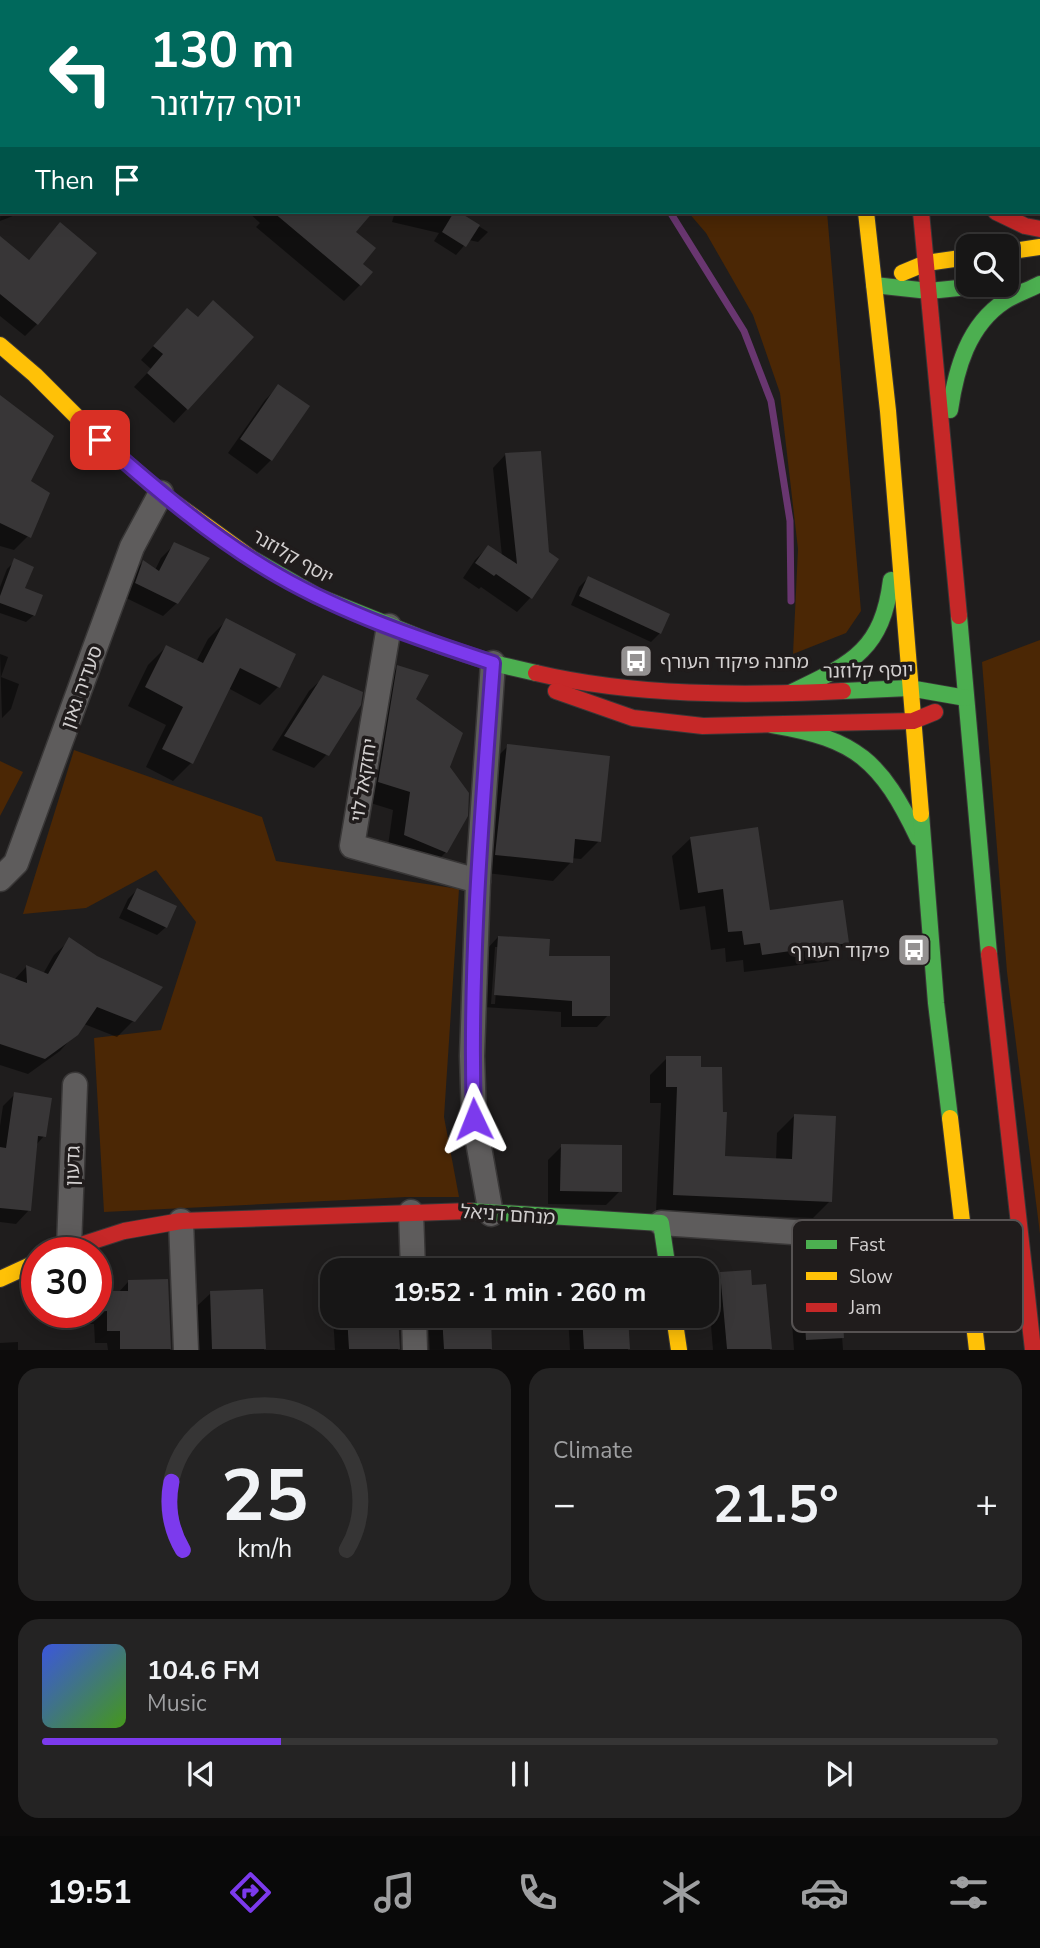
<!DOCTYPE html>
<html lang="en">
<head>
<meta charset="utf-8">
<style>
	:root { --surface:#171616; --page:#242323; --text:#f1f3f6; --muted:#9e9fa1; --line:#363535; --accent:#7c3aed }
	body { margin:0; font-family:"Nunito Sans","Noto Sans Hebrew",sans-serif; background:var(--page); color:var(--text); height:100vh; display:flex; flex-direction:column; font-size:26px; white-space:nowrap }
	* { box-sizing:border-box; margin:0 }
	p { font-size:23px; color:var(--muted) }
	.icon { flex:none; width:38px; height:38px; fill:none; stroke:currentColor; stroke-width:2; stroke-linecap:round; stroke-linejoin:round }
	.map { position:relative; height:1350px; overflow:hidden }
	.drawer { display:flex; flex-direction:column; gap:18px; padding:18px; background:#0d0c0c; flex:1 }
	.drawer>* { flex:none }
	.top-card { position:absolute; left:0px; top:0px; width:1041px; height:214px; box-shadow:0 4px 18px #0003,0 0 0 2px var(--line); background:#00695c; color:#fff; overflow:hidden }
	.fabs { position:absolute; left:956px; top:234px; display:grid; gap:14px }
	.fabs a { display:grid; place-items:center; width:63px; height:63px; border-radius:14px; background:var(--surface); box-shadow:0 4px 18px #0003,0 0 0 2px var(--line); font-size:35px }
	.speed { position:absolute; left:21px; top:1237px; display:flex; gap:14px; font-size:35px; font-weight:700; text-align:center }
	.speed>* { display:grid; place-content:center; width:91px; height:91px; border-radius:50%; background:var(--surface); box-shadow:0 4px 18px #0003,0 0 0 2px var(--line); line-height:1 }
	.speed .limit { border:10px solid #d22; background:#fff; color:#111 }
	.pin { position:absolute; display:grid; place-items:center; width:60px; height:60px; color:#fff; margin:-30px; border-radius:14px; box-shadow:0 4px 10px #0006 }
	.me { position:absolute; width:77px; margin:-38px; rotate:358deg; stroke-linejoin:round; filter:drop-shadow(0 0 5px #0008) }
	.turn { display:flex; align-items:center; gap:24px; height:147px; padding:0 35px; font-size:32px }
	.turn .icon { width:91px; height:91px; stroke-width:2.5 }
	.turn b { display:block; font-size:49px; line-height:60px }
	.then { display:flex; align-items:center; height:66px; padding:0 35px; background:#0003; gap:14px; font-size:26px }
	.big { font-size:52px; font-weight:700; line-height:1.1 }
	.drawer .tile { flex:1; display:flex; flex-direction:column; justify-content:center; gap:10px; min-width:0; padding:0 24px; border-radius:21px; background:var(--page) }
	.drawer .dial { align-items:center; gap:0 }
	.dial svg { height:182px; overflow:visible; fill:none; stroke:var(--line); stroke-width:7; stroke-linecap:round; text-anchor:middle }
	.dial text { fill:var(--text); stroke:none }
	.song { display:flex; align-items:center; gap:21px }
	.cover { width:84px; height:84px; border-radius:10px; background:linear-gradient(135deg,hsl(230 70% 55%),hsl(100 70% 35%)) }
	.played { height:7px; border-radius:4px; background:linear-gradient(90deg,var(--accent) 25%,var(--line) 25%) }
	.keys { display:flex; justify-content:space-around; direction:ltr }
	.heat { display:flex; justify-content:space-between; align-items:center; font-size:38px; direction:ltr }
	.drawer .tiles { flex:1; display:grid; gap:18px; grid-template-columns:1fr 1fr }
	.tile:last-child { grid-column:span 2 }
	.trip { position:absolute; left:320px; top:1258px; width:399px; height:70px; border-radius:21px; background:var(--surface); box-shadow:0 4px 18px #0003,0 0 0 2px var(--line); font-weight:700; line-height:70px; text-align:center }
	.tabs { display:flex; height:112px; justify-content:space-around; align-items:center; background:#090909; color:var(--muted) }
	.tabs .icon { width:49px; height:49px }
	.tabs .on { color:var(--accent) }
	.tabs b { font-size:32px; color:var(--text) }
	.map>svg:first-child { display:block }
</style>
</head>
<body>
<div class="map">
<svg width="1040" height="1350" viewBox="0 0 1040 1350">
	<rect width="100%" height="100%" fill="#1f1d1d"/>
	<g fill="#4b2705">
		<path d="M510,0H809V2H511Z"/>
		<path d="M688,212H827L861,611L846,633L793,654L798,549L780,393L753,315L706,233Z"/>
		<path d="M1040,640V1234L1007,972L982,662Z"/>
		<path d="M74,750L262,817L276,861L459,889L444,1117L459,1197H406L104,1212L94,1038L161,1030L196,922L156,870L86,908L23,914Z"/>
		<path d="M0,761L23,772L0,816Z"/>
	</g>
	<g fill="#0007" fill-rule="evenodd">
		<path d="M0,0H12L2,2L0,20Z"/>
		<path d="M133,0H198L199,2H133Z"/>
		<path d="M2,178V212H23L0,221Z"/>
		<path d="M248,212H371L354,232L360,285L344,301L256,227L260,223Z"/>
		<path d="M395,212H456L488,232L478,242L469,240L456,255L434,241L439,233L392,222Z"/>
		<path d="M60,225L37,324L25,336L0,316V239L28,261Z"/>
		<path d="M173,324L187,409L174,423L134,387L151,369L141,360Z"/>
		<path d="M278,387L307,407L271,460L257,474L228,453L265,400Z"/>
		<path d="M0,397L28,482L30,534L14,550L0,546Z"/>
		<path d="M506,454L547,553L557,559L530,598L517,612L481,587L479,589L463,578L475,560L488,547L502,556L493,468Z"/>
		<path d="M175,544L177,603L163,616L122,596L130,576L143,562L155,570L161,558Z"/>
		<path d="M14,562L34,615L26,622L0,613V587L7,569Z"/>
		<path d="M588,578L660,633L651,642L571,605L579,587Z"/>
		<path d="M226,621L278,687L260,705L228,688L191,763L173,781L146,767L166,725L128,706L148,665L166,647L196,662L208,639Z"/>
		<path d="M0,654L8,657L1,677L19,684L11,709L2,718Z"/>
		<path d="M398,667L448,768L446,852L428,870L387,853L393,810L361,800L380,685Z"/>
		<path d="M323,678L327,754L314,768L272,750L309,691Z"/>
		<path d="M508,746L599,841L581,859L571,858V862L553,881L478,872L490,764Z"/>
		<path d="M691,838L768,912L847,943L829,961L744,972L743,960L726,962L725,948L711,950L705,906L680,910L672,856Z"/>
		<path d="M137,890L166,927L157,935L119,918L128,899Z"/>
		<path d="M498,937L548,958L608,1015L597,1027H561V1012L483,1007L487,949ZM495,947H499L495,1004H491Z"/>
		<path d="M70,940L133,1021L117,1037L84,1024L60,1051L28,1074L0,1065V975L14,980L26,967L43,974L54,955Z"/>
		<path d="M667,1058L700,1069L723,1158L776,1160L777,1133L794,1116L830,1201L813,1218L656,1211L661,1103H650V1075Z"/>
		<path d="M15,1094L44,1136L36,1145L29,1210L16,1224L0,1222V1126L3,1106Z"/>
		<path d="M562,1146L620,1191L606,1205L548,1204V1160Z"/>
		<path d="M622,1260L623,1270H571L579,1262Z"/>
		<path d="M486,1264V1270H436L440,1267Z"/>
		<path d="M721,1274L751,1287L764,1286L770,1350H713L708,1288Z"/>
		<path d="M167,1281L170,1350H108L107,1343H95L94,1324H63V1312H96V1293H118L128,1282Z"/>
		<path d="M261,1291L264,1350H199L197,1306L211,1293Z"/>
		<path d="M839,1293L843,1350H794L791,1308L804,1295Z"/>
		<path d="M333,1316H396L398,1350H335Z"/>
		<path d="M428,1316H489L491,1350H430Z"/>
		<path d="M568,1316H626L628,1350H570Z"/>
		<path d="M18,1342V1350H0V1343Z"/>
	</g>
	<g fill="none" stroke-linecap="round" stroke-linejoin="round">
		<g stroke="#693670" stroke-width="7">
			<path d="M497,0L499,2"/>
			<path d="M670,212L744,331L771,401L790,521L791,601"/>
		</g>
	</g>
	<g fill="#383637">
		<path d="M273,212H373L356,232L376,248L363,264L373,272L361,286Z"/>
		<path d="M454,212H459L480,225L466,247L442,232Z"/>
		<path d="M60,222L97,253L38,325L0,294V236L29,260Z"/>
		<path d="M213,300L254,337L188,410L147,373L163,354L153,346L187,308L198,317Z"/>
		<path d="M278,384L310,406L272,461L240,439Z"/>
		<path d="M0,395L54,436L31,481L50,493L31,538L0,523Z"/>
		<path d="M541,451L549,552L559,559L532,599L496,574L494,576L475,563L488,545L517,564L505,453Z"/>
		<path d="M174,542L210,558L178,604L135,583L143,560L159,571Z"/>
		<path d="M14,558L34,567L25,588L43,595L35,616L0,603V596Z"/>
		<path d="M588,576L670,614L661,634L579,596Z"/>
		<path d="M226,618L296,654L280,688L240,668L193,764L162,749L183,707L145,687L166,645L203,663Z"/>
		<path d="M397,665L429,675L416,699L463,733L450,767L469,793L468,816L447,853L404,835L410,792L378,782Z"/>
		<path d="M323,675L363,692L361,705L329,756L284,736Z"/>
		<path d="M507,744L610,756L601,842L575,839L573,863L495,855Z"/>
		<path d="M758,827L770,910L843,900L849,943L762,955L760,943L744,945L742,931L728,932L723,889L698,893L690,837Z"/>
		<path d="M137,888L177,906L167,928L127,909Z"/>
		<path d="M498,936L550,939L549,956H610V1016H572V1001L494,995Z"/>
		<path d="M69,937L97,956L163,987L135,1022L97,1007L78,1035L45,1059L0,1044V973L27,983L26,965L48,974Z"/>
		<path d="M666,1056H701V1067H722L723,1112H727L725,1156L792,1159L794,1114L836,1116L832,1202L673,1195L677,1087H666Z"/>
		<path d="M14,1092L52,1098L46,1137L38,1136L31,1211L0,1208V1147L6,1148Z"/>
		<path d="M561,1144L622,1145V1192L560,1191Z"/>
		<path d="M751,1270L752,1285L766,1284L772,1349H727L720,1272Z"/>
		<path d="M168,1279L171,1349H120V1331H107V1311L96,1312V1291H128V1280Z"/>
		<path d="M263,1289L266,1349H212L210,1291Z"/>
		<path d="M841,1291L844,1338L806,1340L803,1293Z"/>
		<path d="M347,1316H398L400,1349H349Z"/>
		<path d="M442,1316H491L492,1349H444Z"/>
		<path d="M582,1316H628L630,1349H584Z"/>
	</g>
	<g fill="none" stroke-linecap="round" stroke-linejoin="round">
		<defs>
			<g id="street">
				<path d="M336,2L340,0"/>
				<path d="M0,153L2,152"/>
				<path d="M389,626L352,846L478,881"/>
				<path d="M0,879L16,863L132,547L161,493"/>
				<path d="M411,1212L413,1270"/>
				<path d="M491,1214L474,1119L472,1056L478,881L493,663"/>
				<path d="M181,1221L186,1350"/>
				<path d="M661,1223L866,1237L964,1240"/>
				<path d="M69,1247L75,1085"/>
				<path d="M414,1316L415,1350"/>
			</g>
			<g id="fast">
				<path d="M902,0V2"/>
				<path d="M874,285L929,291L988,285"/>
				<path d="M950,410C956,369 968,325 1005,301C1016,294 1029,290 1040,284"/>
				<path d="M251,558L317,596L441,646L493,663L536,673"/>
				<path d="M959,616L989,954"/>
				<path d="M843,691L909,688L966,698"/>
				<path d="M790,693C850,664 882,652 891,580"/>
				<path d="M772,725C857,739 881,761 918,838"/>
				<path d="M921,814L936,1003L950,1118"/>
				<path d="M470,1211L661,1223L668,1270"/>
			</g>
			<g id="slow">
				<path d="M866,212L888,411L921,814"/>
				<path d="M1006,252L1040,247"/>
				<path d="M902,273L926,263L968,257"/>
				<path d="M0,345L35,375L100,440L161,493L251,558"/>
				<path d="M950,1118L977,1350"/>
				<path d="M0,1279L37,1262"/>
				<path d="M674,1316L679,1350"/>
			</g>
			<g id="jam">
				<path d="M844,0V2"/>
				<path d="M921,212L959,616"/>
				<path d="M996,212L1025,226L1040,229"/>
				<path d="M536,673C633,696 744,696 843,691"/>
				<path d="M556,691L633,718L703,726L913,721L935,712"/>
				<path d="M989,954L1033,1350"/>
				<path d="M56,1253L124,1231L181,1221L470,1211"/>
			</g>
		</defs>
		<use href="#street" stroke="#393737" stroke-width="27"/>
		<use href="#fast" stroke="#393737" stroke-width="18"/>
		<use href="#slow" stroke="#393737" stroke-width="18"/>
		<use href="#jam" stroke="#393737" stroke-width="18"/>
		<use href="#street" stroke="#5e5c5c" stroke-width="24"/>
		<use href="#fast" stroke="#4caf50" stroke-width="16"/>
		<use href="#slow" stroke="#ffc107" stroke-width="16"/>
		<use href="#jam" stroke="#c62828" stroke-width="16"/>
	</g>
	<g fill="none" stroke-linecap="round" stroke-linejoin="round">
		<defs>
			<path id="route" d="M100,440C156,489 214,539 279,576C345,614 420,639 493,663C482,814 469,967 474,1119"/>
		</defs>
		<use href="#route" stroke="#51269a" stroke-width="18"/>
		<use href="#route" stroke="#7c3aed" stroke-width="12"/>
	</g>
	<defs>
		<symbol id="bus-square" viewBox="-11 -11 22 22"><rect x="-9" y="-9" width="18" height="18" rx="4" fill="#949191" stroke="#201c1c"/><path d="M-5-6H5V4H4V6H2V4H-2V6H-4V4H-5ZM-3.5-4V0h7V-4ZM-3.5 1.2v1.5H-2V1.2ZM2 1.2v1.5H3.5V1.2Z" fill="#fff"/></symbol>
	</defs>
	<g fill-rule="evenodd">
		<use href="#bus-square" x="617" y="642" width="38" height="38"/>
		<use href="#bus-square" x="895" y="931" width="38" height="38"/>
	</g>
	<g text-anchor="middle" stroke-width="7" stroke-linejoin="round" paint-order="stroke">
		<g font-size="19" fill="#d3d0d0" stroke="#201c1c">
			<text transform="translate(293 556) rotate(30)" y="7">יוסף קלוזנר</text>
			<text transform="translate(868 670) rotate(-1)" y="7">יוסף קלוזנר</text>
			<text transform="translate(81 687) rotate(-70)" y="7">סעדיה גאון</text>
			<text transform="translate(363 780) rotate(-81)" y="7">יחזקאל לוי</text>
			<text transform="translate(72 1166) rotate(-88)" y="7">גדעון</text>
			<text transform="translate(508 1214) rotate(4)" y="7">מנחם דניאל</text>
		</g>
		<g font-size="19" fill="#d3d0d0" stroke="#201c1c" text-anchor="start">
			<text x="660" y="668">מחנה פיקוד העורף</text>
			<text x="890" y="957" text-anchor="end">פיקוד העורף</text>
		</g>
	</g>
	<rect x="792" y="1220" width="231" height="112" rx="10" fill="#201c1c" stroke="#565252" stroke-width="2"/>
	<rect x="806" y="1240" width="31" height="9" fill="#4caf50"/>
	<rect x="806" y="1272" width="31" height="8" fill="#ffc107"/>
	<rect x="806" y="1303" width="31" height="9" fill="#c62828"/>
	<g font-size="19" fill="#d3d0d0">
		<text x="849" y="1251">Fast</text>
		<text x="849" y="1283">Slow</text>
		<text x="849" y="1314">Jam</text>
	</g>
</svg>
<div class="fabs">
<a><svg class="icon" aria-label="search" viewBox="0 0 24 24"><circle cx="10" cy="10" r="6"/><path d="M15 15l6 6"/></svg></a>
</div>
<div class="speed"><div class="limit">30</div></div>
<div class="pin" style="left:100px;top:440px;background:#d93025"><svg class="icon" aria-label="arrive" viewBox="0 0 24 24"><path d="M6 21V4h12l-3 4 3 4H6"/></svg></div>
<svg class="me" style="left:474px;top:1119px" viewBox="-20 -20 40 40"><path d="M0-17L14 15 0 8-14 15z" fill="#7c3aed" stroke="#fff" stroke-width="4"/></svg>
<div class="trip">19:52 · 1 min · 260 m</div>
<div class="top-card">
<div class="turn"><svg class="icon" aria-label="left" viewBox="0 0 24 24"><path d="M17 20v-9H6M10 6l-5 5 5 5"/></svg><div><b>130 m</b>יוסף קלוזנר</div></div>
<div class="then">Then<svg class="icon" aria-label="arrive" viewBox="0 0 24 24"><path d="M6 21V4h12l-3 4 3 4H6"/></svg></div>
</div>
</div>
<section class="drawer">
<div class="tiles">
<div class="tile dial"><svg viewBox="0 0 100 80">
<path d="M14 69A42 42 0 1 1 86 69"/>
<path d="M14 69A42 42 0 0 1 9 39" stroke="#7c3aed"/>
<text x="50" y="56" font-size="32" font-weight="700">25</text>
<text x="50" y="72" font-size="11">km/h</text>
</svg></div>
<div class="tile"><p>Climate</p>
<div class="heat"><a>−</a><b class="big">21.5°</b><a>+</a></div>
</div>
<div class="tile">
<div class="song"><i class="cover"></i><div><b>104.6 FM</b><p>Music</p></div></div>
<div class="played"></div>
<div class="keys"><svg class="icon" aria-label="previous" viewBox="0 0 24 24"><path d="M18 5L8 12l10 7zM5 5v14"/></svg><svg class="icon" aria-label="pause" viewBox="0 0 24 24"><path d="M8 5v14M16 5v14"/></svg><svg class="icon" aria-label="next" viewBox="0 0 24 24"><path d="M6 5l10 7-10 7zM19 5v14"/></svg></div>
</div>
</div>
</section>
<nav class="tabs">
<b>19:51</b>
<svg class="icon on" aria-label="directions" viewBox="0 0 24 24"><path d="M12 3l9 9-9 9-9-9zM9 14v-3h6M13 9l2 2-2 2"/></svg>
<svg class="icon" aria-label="music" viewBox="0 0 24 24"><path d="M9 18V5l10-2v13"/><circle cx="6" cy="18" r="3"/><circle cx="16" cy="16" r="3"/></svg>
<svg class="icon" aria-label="phone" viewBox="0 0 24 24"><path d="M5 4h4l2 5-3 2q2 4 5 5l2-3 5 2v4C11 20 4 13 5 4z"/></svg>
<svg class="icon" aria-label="climate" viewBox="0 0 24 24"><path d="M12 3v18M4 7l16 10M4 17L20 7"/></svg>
<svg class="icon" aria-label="car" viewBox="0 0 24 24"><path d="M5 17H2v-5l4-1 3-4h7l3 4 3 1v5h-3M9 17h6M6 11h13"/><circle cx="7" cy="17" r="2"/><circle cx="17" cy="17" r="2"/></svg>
<svg class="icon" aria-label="filters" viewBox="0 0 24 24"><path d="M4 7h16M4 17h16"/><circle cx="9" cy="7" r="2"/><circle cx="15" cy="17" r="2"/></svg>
</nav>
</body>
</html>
